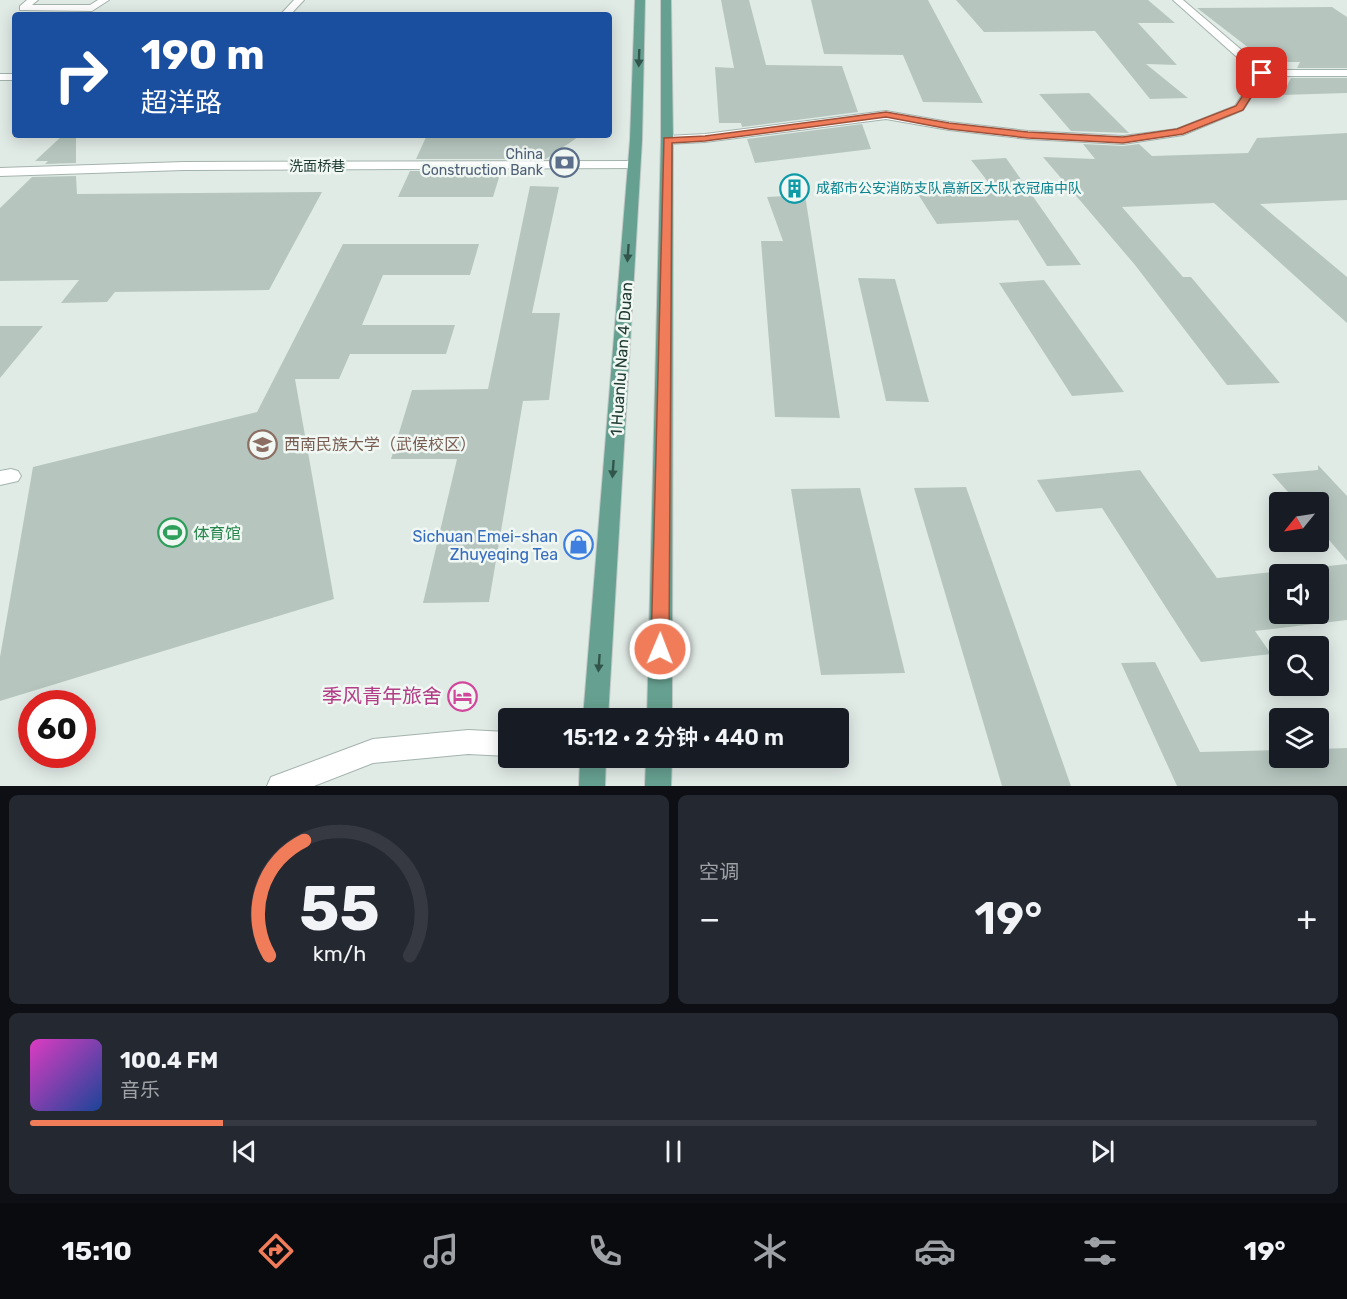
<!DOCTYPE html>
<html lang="zh">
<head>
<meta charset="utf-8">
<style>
	:root { --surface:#171b24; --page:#242831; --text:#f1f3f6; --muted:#9ea1a6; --line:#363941; --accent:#f07c5a }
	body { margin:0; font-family:Rubik,"Noto Sans SC",sans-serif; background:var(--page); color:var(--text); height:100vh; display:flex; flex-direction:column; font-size:22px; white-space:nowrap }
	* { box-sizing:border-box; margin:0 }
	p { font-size:20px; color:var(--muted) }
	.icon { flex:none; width:33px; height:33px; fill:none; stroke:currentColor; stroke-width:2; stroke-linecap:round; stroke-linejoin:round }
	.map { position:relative; height:786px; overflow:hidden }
	.details { display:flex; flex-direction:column; gap:9px; padding:9px; background:#0d0f14; flex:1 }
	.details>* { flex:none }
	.hud { position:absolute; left:12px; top:12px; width:600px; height:126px; border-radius:6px; box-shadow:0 3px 15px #0003; background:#1a4fa0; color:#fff; overflow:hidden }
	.needle { width:39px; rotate:240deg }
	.controls { position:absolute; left:1269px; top:492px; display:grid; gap:12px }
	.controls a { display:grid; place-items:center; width:60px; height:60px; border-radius:6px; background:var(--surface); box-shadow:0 3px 15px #0003; font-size:30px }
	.speed { position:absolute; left:18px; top:690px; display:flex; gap:12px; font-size:30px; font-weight:700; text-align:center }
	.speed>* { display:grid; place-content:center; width:78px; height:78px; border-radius:50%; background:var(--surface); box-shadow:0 3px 15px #0003; line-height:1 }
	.speed .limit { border:9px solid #d22; background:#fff; color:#111 }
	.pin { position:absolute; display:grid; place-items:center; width:51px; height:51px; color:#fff; margin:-26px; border-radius:12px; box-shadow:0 3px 9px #0006 }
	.me { position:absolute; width:66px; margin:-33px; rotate:1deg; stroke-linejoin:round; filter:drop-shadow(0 0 4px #0008) }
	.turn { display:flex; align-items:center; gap:21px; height:126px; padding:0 30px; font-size:27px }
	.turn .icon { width:78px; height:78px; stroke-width:2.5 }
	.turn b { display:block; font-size:42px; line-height:51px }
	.big { font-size:45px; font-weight:600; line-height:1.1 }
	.details .tile { flex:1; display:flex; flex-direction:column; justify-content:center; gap:9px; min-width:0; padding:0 21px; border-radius:9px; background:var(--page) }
	.details .dial { align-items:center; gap:0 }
	.dial svg { height:156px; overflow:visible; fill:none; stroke:var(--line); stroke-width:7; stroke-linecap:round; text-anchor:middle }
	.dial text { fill:var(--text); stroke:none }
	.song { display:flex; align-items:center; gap:18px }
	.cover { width:72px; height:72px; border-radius:9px; background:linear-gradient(135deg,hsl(310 70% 55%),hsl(220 70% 35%)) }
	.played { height:6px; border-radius:3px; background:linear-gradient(90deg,var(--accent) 15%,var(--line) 15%) }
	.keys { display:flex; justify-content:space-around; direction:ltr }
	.heat { display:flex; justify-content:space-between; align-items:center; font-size:33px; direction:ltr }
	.details .tiles { flex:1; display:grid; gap:9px; grid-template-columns:1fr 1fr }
	.tile:last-child { grid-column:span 2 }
	.trip { position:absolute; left:498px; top:708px; width:351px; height:60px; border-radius:6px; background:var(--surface); box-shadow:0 3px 15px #0003; font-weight:600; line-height:60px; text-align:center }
	.tab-bar { display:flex; height:96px; justify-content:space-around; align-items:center; background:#090b0e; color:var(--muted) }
	.tab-bar .icon { width:42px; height:42px }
	.tab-bar .on { color:var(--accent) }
	.tab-bar b { font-size:27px; color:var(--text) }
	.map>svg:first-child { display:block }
</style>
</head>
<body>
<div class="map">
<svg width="1347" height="786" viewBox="0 0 1347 786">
	<rect width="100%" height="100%" fill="#e1ebe6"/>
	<g fill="#b6c6bf" fill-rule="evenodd">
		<path d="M721,0H749L766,65L842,66L858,112L742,127L741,123H719L715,67L734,68Z"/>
		<path d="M811,0H928L983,103L923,102L903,55L824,54Z"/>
		<path d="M956,0H1148L1175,23H1138L1177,65L1146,64L1188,98L1150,99L1095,31L984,32Z"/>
		<path d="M1332,7L1347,17V68H1297L1300,62H1267L1197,8Z"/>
		<path d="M1291,78H1347V93L1282,95Z"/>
		<path d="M1089,93L1129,133L1071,131L1039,94Z"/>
		<path d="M862,124L871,149L755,163L747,139Z"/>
		<path d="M1347,133V200L1260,204L1347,277V323L1214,203L1122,207L1183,277H1191L1280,383L1227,385L1135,265L1043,157L1095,159L1083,144L1123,146L1139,144L1152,156L1248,153L1257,138Z"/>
		<path d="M63,135H76V163L45,164L48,161H35Z"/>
		<path d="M427,135H581L546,159H416Z"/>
		<path d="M1006,158L1081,265L1047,266L1018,220L937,224L916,191L992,187L971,160Z"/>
		<path d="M410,171H501L493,197H398Z"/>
		<path d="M76,176L77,194L322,192L269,290L115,292L107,302L61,303L79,280L0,281V208L32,177Z"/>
		<path d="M530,186L559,187L532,313H560L549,400L523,401L489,602L423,603L457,459H391L412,390L488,389Z"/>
		<path d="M805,195L840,418L775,417L761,241H783L767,197Z"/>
		<path d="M343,244H479L470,275H383L362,325H455L446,354H350L339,379H295L334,599L0,701V657L33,467L257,412Z"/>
		<path d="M858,278L895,279L929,402L886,401Z"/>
		<path d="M1044,280L1124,392L1072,396L999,283Z"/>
		<path d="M0,326H43L0,378Z"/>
		<path d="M1318,465L1347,496V561L1318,527V502H1297L1272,474L1318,470Z"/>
		<path d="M1140,470L1217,578L1347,564V620L1255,631L1271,654L1201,662L1102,508L1056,512L1037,480ZM1280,574H1318V614H1280Z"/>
		<path d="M966,487L1071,786H1002L914,488Z"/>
		<path d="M860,488L905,673L821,675L791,489Z"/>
		<path d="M1155,662L1200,752L1280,750V758H1318V749L1347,748V786H1177L1121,663Z"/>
	</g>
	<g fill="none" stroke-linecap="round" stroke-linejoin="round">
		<defs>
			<g id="street">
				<path d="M27,0H38L32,5H90L98,0H109L92,11L20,10V6Z"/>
				<path d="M294,0H304L290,15H280Z"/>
				<path d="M1173,0H1183L1265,70H1347V76H1265L1243,110L1183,135L1123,144L1028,139L949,130L886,119L705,142L667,144L661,140L667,136L705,134L886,111L949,122L1028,131L1123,136L1177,129L1235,106L1256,74Z"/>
				<rect x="0" y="74" width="15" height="6"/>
				<path d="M634,161L639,162L640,165L639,168L184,170L0,176V168L184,162Z"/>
				<path d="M11,469L18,471L21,476L18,481L0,485V471Z"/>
				<path d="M468,730L508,732V756L468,754L373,763L314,786H267L271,777L373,739Z"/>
			</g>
			<g id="primary">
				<path d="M635,0H645L642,140L608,718H583L630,140Z"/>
				<path d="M661,0H671L673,140L672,718H647L661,140Z"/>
				<path d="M580,758H606L605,786H579Z"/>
				<path d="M646,758H672L671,786H645Z"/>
			</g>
		</defs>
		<use href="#street" stroke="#a4b3ad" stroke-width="2"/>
		<use href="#primary" stroke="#c1c8c6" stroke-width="2"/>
		<use href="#street" fill="#fff" fill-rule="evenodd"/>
		<use href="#primary" fill="#66a090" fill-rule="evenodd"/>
	</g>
	<defs><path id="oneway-solid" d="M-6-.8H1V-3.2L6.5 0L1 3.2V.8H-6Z" transform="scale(1.5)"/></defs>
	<g fill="#32554b">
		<use href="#oneway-solid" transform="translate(639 58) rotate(92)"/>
		<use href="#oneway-solid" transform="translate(628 253) rotate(94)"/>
		<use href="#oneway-solid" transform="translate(613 469) rotate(94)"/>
		<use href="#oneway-solid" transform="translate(599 663) rotate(94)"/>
	</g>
	<path fill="#f07c5a" stroke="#9c513a" stroke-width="1.5" d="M1259,71L1266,73L1243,110L1183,134L1123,143L1028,138L949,129L886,117L705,141L672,143L669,649L667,655L660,657L654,655L651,649L664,138L705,136L886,112L949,123L1028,132L1123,137L1177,129L1236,106Z"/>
	<defs>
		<symbol id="bank-ring" viewBox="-11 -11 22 22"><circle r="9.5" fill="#f1f8f4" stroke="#5c6f8a" stroke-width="1.5"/><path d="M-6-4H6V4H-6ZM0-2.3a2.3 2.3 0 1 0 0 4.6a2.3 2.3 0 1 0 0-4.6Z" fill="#5c6f8a"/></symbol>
		<symbol id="building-ring" viewBox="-11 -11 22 22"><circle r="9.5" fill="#f1f8f4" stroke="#0f9aa8" stroke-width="1.5"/><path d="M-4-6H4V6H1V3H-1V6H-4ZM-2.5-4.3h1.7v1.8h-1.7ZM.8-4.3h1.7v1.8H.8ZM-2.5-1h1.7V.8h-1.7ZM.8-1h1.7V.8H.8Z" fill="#0f9aa8"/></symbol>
		<symbol id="university-ring" viewBox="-11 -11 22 22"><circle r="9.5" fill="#f1f8f4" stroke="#8d6e63" stroke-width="1.5"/><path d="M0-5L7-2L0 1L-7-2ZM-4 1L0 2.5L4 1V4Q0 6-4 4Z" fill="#8d6e63"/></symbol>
		<symbol id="stadium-ring" viewBox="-11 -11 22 22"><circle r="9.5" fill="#f1f8f4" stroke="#2e9e5b" stroke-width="1.5"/><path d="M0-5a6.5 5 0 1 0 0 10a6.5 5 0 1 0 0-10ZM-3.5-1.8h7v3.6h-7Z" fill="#2e9e5b"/></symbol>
		<symbol id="shop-ring" viewBox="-11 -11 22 22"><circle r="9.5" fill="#f1f8f4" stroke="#3f7fe0" stroke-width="1.5"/><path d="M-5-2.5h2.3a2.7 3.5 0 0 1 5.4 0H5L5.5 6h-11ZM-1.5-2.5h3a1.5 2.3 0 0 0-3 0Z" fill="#3f7fe0"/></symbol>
		<symbol id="hotel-ring" viewBox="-11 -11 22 22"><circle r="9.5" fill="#f1f8f4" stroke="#d1479c" stroke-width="1.5"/><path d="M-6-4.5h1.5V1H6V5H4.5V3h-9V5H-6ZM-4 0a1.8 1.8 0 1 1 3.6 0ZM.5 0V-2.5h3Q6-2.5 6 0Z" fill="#d1479c"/></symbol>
	</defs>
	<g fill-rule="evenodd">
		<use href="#bank-ring" x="548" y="146" width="33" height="33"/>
		<use href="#building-ring" x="778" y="172" width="33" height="33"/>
		<use href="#university-ring" x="246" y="428" width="33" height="33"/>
		<use href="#stadium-ring" x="156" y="516" width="33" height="33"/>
		<use href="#shop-ring" x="562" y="528" width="33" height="33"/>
		<use href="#hotel-ring" x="446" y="680" width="33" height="33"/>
	</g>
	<g text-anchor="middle" stroke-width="5" stroke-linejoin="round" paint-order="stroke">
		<g font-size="14" fill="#4e5e75" stroke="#f1f8f4" text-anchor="end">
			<text x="543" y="159">China<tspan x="543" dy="16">Construction Bank</tspan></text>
		</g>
		<g font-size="14" fill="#213c34" stroke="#f1f8f4">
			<text x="317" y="171">洗面桥巷</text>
		</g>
		<g font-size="14" fill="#0d838f" stroke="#f1f8f4" text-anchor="start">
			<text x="816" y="193">成都市公安消防支队高新区大队衣冠庙中队</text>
		</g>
		<g font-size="16" fill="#213c34" stroke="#f1f8f4">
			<text transform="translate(621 359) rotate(-86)" y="6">1 Huanlu Nan 4 Duan</text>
		</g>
		<g font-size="16" fill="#785e54" stroke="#f1f8f4" text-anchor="start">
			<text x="284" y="450">西南民族大学（武侯校区）</text>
		</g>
		<g font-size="16" fill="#27864d" stroke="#f1f8f4" text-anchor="start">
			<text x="193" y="539">体育馆</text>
		</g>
		<g font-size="16" fill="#366cbe" stroke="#f1f8f4" text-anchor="end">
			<text x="558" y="542">Sichuan Emei-shan<tspan x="558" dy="18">Zhuyeqing Tea</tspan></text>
		</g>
		<g font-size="20" fill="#b23c85" stroke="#f1f8f4" text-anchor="end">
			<text x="442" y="703">季风青年旅舍</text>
		</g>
	</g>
</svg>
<div class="controls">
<a><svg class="needle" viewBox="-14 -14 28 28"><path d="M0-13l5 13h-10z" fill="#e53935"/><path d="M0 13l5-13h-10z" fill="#9ea1a6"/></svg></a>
<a><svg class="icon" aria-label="sound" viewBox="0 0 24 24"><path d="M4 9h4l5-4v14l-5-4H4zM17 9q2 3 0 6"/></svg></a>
<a><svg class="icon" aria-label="search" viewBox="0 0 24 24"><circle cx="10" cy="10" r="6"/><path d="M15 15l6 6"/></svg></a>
<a><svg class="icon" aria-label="layers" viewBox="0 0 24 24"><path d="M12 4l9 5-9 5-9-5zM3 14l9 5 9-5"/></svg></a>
</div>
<div class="speed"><div class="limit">60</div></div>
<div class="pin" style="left:1262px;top:73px;background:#d93025"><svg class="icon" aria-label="arrive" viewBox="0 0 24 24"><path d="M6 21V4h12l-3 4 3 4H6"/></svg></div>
<svg class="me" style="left:660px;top:649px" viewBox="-20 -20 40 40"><circle r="17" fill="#f07c5a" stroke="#fff" stroke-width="3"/><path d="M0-11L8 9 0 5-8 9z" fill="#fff"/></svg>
<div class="trip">15:12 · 2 分钟 · 440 m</div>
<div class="hud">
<div class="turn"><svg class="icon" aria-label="right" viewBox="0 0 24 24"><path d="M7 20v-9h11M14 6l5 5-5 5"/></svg><div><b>190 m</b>超洋路</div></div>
</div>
</div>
<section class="details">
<div class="tiles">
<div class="tile dial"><svg viewBox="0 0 100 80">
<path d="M14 69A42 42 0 1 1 86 69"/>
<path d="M14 69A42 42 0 0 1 32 10" stroke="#f07c5a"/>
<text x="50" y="56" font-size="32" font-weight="700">55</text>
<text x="50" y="72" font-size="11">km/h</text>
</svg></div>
<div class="tile"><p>空调</p>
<div class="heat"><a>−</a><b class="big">19°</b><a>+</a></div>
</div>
<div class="tile">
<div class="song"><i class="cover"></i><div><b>100.4 FM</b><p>音乐</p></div></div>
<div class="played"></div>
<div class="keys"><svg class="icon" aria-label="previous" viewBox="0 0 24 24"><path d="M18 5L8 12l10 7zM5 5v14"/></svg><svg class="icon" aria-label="pause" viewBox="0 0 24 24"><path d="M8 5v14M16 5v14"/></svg><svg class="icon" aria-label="next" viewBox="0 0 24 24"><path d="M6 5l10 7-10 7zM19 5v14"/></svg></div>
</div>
</div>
</section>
<nav class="tab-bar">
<b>15:10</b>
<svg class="icon on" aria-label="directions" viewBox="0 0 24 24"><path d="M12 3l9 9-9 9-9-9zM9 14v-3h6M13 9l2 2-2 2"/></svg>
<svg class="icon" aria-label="music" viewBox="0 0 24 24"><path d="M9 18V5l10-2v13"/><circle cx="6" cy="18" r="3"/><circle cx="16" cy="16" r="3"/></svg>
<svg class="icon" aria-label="phone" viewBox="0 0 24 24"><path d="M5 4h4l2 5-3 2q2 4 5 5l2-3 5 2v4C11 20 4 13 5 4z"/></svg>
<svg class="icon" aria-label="climate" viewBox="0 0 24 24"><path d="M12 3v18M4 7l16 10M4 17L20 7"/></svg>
<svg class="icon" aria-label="car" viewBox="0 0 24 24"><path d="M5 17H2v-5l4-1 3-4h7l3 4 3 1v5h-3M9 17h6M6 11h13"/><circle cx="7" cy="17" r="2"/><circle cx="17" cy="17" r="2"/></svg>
<svg class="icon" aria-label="filters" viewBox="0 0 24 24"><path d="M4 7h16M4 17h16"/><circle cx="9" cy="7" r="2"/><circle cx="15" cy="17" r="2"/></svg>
<b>19°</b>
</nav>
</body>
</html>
